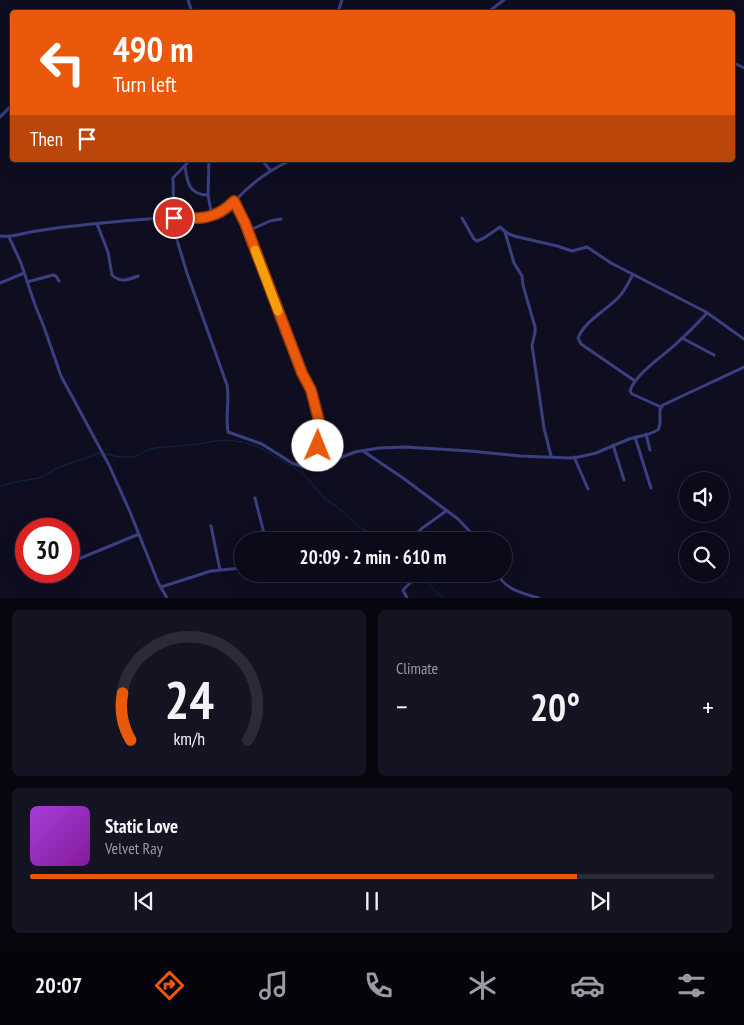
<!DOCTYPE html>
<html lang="en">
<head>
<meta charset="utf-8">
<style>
	:root { --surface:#0b0a19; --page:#141322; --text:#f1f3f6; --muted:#9a9aa2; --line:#2b2b38; --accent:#ea580c }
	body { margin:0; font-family:"PT Sans Narrow",sans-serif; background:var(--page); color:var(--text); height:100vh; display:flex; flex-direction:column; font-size:19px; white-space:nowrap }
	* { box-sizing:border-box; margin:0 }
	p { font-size:16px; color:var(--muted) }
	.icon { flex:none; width:28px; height:28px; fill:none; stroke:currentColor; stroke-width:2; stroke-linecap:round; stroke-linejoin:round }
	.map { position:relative; height:598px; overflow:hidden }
	.panel { display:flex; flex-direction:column; gap:12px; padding:12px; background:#06060e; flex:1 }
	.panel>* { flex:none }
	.guide { position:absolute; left:10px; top:10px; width:725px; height:152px; border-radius:5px; box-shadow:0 5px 20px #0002,0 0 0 1px var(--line); background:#ea580c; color:#fff; overflow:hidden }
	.tools { position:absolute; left:679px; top:472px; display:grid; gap:10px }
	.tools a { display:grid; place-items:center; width:50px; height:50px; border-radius:50%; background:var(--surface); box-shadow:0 5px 20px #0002,0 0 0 1px var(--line); font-size:25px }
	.speed { position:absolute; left:15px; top:518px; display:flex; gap:10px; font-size:25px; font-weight:700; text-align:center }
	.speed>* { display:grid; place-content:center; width:65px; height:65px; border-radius:50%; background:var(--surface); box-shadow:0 5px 20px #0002,0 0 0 1px var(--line); line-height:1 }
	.speed .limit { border:8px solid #d22; background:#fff; color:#111 }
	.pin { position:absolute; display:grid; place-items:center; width:42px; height:42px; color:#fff; margin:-21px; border:2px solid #fff; border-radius:50%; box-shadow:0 1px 5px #0007 }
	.me { position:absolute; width:55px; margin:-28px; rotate:1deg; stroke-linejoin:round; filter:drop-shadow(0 0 4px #0008) }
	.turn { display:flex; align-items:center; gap:18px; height:105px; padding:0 20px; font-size:22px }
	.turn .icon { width:65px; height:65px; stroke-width:2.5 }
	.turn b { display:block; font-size:35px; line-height:42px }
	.then { display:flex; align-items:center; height:48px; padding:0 20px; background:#0003; gap:10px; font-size:19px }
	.big { font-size:38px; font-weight:700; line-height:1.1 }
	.panel .widget { flex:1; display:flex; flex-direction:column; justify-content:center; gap:8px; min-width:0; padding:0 18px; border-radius:8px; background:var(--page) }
	.panel .dial { align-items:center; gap:0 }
	.dial svg { height:130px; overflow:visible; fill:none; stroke:var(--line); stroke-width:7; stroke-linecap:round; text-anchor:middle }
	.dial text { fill:var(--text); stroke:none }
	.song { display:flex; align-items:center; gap:15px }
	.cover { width:60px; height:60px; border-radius:8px; background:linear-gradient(135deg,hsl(280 70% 55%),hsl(290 70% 35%)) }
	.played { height:5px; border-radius:2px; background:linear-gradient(90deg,var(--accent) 80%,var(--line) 80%) }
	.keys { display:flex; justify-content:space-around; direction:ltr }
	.heat { display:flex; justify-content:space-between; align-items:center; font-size:28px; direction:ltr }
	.panel .tiles { flex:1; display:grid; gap:12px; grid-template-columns:1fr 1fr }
	.widget:last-child { grid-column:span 2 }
	.trip { position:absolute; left:234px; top:532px; width:278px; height:50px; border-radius:25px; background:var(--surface); box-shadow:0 5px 20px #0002,0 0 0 1px var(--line); font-weight:700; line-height:50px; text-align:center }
	.dock { display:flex; height:80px; justify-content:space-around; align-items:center; background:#04040a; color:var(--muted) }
	.dock .icon { width:35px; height:35px }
	.dock .selected { color:var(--accent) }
	.dock b { font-size:22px; color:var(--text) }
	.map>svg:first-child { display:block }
</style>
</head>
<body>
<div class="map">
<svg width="744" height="598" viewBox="0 0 744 598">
	<rect width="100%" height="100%" fill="#0f0e21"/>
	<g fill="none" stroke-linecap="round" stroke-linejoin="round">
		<g stroke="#0e2846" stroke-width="1">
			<path d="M0,486L15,482L39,478L60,467L99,453L107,454L114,456L121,457H132L139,455L147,450L155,448L199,444L215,441L227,440L242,442L259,447L303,473L325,499L336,506L361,528L380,539"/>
			<path d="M420,574L436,592L444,598"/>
		</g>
		<g stroke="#3a3f7f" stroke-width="3">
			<path d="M188,0L192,12"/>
			<path d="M338,12L342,0"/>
			<path d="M488,12L504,0"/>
			<path d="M732,62L744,68"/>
			<path d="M0,117L12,105"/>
			<path d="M209,160L208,195L212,216"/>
			<path d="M262,160L270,170"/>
			<path d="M185,166C187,182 189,195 208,195"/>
			<path d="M234,201L245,223L302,373L311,390L314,400L319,421V457L324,464"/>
			<path d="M163,218L170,223L174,230L187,273L227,385C230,401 225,416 228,432L262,444L292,463L306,468L324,464L355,452L379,448L405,447L470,451L520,456L570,458L579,457L596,453L629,439L649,434L658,430L660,424V409L663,405L744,367"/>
			<path d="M174,218L173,178L190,160"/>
			<path d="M462,218L474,239L477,241L484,238L500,227L507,233L514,236L557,246L572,251L587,247L611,263L706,312L744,339"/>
			<path d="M97,224L108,252L112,275C120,283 128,280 138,276"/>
			<path d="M248,231L270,221L281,219"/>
			<path d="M505,232L514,263L522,276L523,285L535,327V333L532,345L544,428L551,456"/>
			<path d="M0,236C13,238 24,232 37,231C78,224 120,221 162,218C182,217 202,222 221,212C231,207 238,197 247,189C260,177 274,168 291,160"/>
			<path d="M9,237L21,263L35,305L44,327L61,376L109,465L130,512L158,582L167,598"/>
			<path d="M633,274C629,282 625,291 618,298C605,311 585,321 578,338L581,344L635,381"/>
			<path d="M27,282L53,275L56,276L59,281"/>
			<path d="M0,283L24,273"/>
			<path d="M682,338L714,355"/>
			<path d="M661,407L632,394L630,391C635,374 663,356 676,344C687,334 697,324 707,313"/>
			<path d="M646,434L650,450"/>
			<path d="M635,437L651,488"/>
			<path d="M613,445L624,480"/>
			<path d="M363,451L403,478L458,519L479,541"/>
			<path d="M574,457L588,489"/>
			<path d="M255,498L266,541"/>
			<path d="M211,526L220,570"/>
			<path d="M381,540L382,541"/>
			<path d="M411,541L421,529L446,511"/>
			<path d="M76,560L139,534"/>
			<path d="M498,574C504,589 524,594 539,598"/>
			<path d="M161,587L211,571L242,568"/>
			<path d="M407,598L403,590L413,580L412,574"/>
		</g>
	</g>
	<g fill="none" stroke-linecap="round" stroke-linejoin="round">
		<defs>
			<path id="route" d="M174,218C199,219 216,220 234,201L245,223L302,373L311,390L319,421L318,446"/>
		</defs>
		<use href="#route" stroke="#983908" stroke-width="12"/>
		<use href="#route" stroke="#ea580c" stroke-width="9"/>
		<path stroke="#f59e0b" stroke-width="9" d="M255,250L278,311"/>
	</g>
</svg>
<div class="tools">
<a><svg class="icon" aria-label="sound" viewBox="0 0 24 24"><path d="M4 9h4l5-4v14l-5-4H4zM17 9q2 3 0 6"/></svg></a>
<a><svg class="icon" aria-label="search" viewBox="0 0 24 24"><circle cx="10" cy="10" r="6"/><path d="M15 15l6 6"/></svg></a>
</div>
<div class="speed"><div class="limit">30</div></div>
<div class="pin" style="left:174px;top:218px;background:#d93025"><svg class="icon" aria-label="arrive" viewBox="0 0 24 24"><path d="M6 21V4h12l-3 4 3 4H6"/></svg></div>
<svg class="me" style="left:318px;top:446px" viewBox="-20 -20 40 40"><circle r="19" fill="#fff"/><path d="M0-13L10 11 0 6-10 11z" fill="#ea580c"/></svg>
<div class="trip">20:09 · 2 min · 610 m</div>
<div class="guide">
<div class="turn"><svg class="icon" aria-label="left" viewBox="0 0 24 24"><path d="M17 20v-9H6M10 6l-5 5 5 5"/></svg><div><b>490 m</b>Turn left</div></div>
<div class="then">Then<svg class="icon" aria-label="arrive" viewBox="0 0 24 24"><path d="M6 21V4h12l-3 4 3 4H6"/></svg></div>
</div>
</div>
<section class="panel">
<div class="tiles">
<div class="widget dial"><svg viewBox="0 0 100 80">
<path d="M14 69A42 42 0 1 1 86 69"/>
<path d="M14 69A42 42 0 0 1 9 40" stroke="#ea580c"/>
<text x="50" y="56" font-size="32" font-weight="700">24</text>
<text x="50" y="72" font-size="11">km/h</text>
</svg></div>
<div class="widget"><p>Climate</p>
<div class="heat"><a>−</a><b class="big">20°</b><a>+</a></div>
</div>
<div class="widget">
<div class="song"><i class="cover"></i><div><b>Static Love</b><p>Velvet Ray</p></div></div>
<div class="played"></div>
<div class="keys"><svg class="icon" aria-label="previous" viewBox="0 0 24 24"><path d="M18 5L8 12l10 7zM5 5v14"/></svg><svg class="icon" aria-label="pause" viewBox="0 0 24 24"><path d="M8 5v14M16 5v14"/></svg><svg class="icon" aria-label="next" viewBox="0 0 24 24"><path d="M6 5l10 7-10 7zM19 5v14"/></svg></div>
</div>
</div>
</section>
<nav class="dock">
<b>20:07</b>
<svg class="icon selected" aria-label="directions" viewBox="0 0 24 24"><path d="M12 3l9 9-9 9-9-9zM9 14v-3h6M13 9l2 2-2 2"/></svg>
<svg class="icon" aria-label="music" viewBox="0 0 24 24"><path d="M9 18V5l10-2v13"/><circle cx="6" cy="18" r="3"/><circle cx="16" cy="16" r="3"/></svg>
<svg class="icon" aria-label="phone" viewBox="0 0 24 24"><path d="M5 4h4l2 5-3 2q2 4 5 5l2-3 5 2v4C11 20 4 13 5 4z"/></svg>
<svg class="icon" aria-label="climate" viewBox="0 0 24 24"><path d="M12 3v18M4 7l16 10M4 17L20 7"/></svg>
<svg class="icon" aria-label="car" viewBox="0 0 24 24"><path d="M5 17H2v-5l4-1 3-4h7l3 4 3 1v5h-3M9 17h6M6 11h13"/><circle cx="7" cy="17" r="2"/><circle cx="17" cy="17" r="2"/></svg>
<svg class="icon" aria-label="filters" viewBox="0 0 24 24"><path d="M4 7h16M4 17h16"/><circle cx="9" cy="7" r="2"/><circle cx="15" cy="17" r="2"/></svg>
</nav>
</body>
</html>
